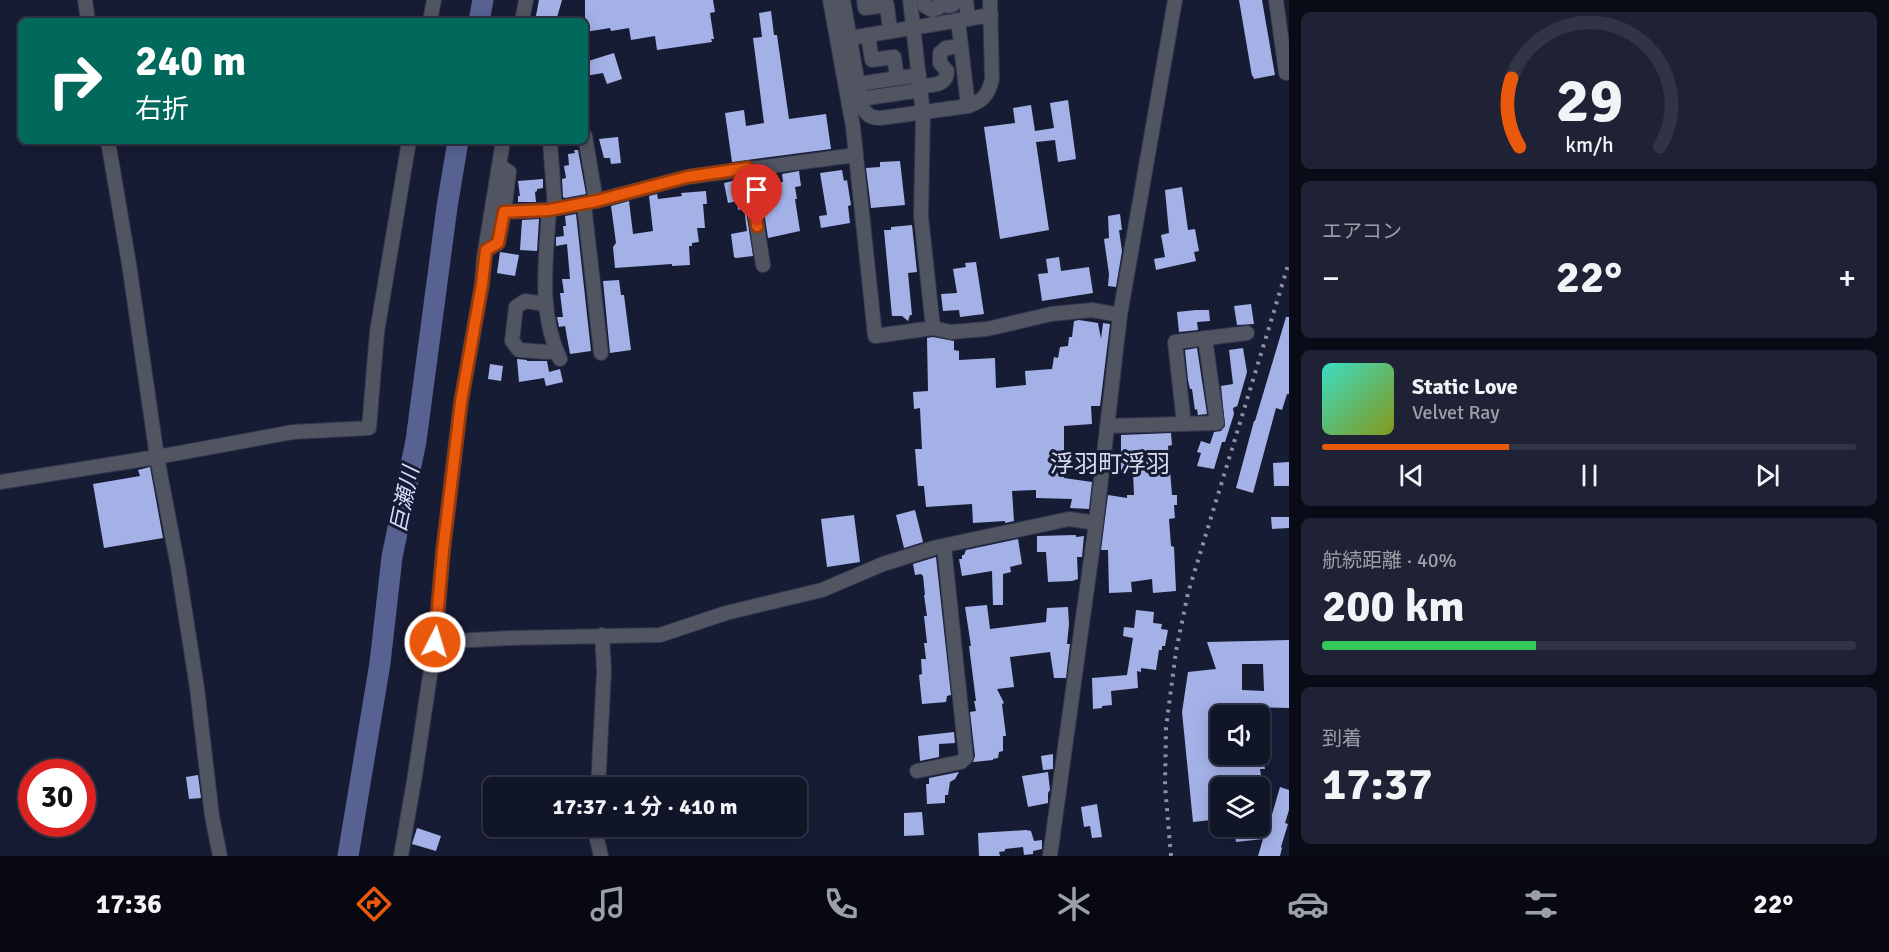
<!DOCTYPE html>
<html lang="ja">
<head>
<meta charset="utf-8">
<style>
	:root { --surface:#111528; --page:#1e2234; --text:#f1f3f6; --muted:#9c9fa8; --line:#303445; --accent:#ea580c }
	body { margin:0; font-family:Signika,"Noto Sans JP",sans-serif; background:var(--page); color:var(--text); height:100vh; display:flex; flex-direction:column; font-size:22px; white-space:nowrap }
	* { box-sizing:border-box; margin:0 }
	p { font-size:20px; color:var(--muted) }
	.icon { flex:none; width:33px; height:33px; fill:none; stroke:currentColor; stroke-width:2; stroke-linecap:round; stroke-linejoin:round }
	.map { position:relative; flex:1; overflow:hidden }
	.sheet { display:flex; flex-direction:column; gap:12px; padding:12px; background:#090c16; width:600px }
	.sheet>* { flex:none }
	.top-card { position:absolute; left:18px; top:18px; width:570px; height:126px; border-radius:9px; box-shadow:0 3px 15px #0003,0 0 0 2px var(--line); background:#00695c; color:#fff; overflow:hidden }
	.controls { position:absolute; left:1210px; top:705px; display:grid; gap:12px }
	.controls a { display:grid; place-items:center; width:60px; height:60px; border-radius:9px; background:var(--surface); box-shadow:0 3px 15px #0003,0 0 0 2px var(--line); font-size:30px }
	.speed { position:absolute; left:18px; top:759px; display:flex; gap:12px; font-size:30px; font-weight:700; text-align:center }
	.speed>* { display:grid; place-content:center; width:78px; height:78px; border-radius:50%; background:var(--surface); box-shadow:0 3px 15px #0003,0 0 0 2px var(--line); line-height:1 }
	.speed .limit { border:9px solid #d22; background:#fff; color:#111 }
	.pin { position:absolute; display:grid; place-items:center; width:51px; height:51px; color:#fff; margin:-62px -26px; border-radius:50% 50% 50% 0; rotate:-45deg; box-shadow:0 0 6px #0007 }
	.pin .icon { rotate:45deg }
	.me { position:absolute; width:66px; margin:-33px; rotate:5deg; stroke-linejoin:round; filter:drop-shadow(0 0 4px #0008) }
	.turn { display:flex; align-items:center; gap:21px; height:126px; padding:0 18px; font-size:27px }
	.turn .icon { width:78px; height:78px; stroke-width:2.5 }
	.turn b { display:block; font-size:42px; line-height:51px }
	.big { font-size:45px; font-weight:700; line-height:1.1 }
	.sheet .card { flex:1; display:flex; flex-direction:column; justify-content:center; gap:9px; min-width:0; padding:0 21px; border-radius:9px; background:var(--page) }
	.sheet .dial { align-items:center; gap:0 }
	.dial svg { height:156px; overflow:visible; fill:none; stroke:var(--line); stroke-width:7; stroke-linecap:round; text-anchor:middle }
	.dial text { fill:var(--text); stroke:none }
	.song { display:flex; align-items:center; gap:18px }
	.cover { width:72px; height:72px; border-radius:9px; background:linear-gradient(135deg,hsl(170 70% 55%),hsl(70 70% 35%)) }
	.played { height:6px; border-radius:3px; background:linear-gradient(90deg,var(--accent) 35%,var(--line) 35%) }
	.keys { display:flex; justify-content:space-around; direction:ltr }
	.heat { display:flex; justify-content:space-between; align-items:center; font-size:33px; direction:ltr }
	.charge { height:9px; border-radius:4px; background:linear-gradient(90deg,#34c759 40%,var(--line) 0) }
	.trip { position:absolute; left:483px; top:777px; width:324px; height:60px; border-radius:9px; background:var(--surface); box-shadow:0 3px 15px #0003,0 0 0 2px var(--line); font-weight:700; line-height:60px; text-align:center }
	.tab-bar { display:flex; height:96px; justify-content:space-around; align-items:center; background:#070810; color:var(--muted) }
	.tab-bar .icon { width:42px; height:42px }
	.tab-bar .current { color:var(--accent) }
	.tab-bar b { font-size:27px; color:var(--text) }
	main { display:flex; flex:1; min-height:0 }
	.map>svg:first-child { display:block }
</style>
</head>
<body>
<main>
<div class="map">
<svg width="1289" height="856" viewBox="0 0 1289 856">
	<rect width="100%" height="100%" fill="#171c35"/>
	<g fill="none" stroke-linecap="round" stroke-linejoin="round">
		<g stroke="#576293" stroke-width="21">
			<path d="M479,21L483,0"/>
			<path d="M348,856L380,663L392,557L416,441L447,207L458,141"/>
		</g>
	</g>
	<g fill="#a3b1e7" fill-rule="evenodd">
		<path d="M539,0H562L556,21H535Z"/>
		<path d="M585,0H713L715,12L710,13L714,39H711L712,42L657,50L655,36L631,40L629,28L611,31L610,28L585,32Z"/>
		<path d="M1239,0H1262L1275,75L1254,79L1253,76H1252Z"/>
		<path d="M771,11L774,35H777L789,119L826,114L831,149L732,162L725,113L744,110L746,126L764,123L753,38L762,37L759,13Z"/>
		<path d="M614,53L622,79L607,84L603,73L585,76V62Z"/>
		<path d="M1068,100L1076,159L1058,162L1055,140L1036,142L1049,230L1000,239L984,127L1015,123L1013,108L1031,105L1035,131L1054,128L1050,103Z"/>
		<path d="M618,137L621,163L611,164L610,158H604L599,139Z"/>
		<path d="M574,150H578L586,194L565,198L563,197L562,179L566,178L564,166L569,165L568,154L575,153Z"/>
		<path d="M900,161L905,205L871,208L866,168L880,167V162Z"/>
		<path d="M842,170L844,181L847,180L851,205L848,206L850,223L821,228L819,216L827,215L820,173Z"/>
		<path d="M799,171L801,186L795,187L797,199H795L800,231L768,238L762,198L765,197L763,185L783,182L782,174Z"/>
		<path d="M543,179V188L537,189V191L535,192L536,202H518V196H520L518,181Z"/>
		<path d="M741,179L753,256L736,258L734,257L731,234L747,231L744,208L738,210L737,201L728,203L724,183Z"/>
		<path d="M1182,187L1188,230L1195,229L1199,251L1194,252L1196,261L1156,270L1154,259L1165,257L1161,235L1169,233L1165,190Z"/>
		<path d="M706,191L707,204H703L705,228H697L699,242L692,243V246H689L690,265L672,266V264L615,268L613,247L616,243L611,206L629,201L633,234L653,231L649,196L657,194L658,199L682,196L681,193Z"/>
		<path d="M576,214L591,351L570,354L565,326L559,327L557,317H563L560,293H564L562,279H570L567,244L556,246V237L564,236L563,226H566L565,216Z"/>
		<path d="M1120,214L1122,230H1119L1122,251L1116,287L1108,286L1109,274L1104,239L1109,238L1108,216Z"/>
		<path d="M539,219L537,251L520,250L522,220Z"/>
		<path d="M912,225L917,272L908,273L912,315H910L908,321L902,316H892L884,230H891V227Z"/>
		<path d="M500,252L519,255L515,276L497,273Z"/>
		<path d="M1059,257L1061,271L1089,267L1093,293L1042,301L1038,274L1048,273L1046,259Z"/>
		<path d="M976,262L984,314L960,317L959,310L943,311L941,294L957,293L953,269L966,267L965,263Z"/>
		<path d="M619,280L621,295H624L631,350L610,353L603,281Z"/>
		<path d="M1251,304L1254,324L1237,325L1234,306Z"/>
		<path d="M1196,310H1209L1210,321L1197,322L1198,330L1179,332L1177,312Z"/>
		<path d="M1286,317H1289V394H1287L1282,410L1276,408L1253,493L1236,488L1254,421H1255Z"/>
		<path d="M1079,320L1098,323L1101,339L1103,323L1110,324L1100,406H1091L1092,424L1064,426V478L1092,482L1089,509L1070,508L1072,499L1036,498V490L1012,491L1014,521L1005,523V521L973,523L972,504L926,507L924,486H918L915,449H922L920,408L914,409L913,392L928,391L927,338L933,337L954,341V350L959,351V360L995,358L996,388L1026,385L1025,371L1052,369L1054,357L1058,358L1060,347L1068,346L1069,337H1072L1074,321Z"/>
		<path d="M1197,348L1207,414L1198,415L1197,409L1195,410L1192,389H1190L1188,380L1185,350Z"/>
		<path d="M1243,348L1247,372L1237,407V406L1233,408L1234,414L1225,442H1222L1214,469L1197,466L1201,453L1197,452L1201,441L1210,444L1214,432L1221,431L1225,426L1221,386L1233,384L1229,350Z"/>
		<path d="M517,359L527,360V361H547L549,372L560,369L563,382L546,386L544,378L519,382Z"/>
		<path d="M490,364L503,366L501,381L488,379Z"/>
		<path d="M1171,433L1172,445L1168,446L1172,495H1177V505H1174L1175,518L1169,519L1171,546L1174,547L1176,591L1153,593L1152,579L1131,582L1132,592L1109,593L1108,550H1101L1108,495L1127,498V495H1134L1133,472L1117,473L1116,463L1121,462V435Z"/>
		<path d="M1289,462V486H1274L1273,463Z"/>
		<path d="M150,467L163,538L104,548L93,484L140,476L138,470Z"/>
		<path d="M915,510L923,542L904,548L896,515Z"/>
		<path d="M854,515L860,562L827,567L821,519Z"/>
		<path d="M1271,517H1289V528L1272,529Z"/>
		<path d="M1076,535V537L1084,536L1082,557H1077L1078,579L1072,581L1048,582L1046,552H1037V536Z"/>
		<path d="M1018,539L1022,564L1010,567L1011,572L1003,574V605H993L992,571L962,576L959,559H962V555H964L966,550Z"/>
		<path d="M936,557L951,695L947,696L946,702L922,704L919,675L922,674L921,659H926L924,643H927L924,616H927L924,595H925L923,576L921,574L915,575L913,564Z"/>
		<path d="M987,605L990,629L1046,622L1047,608L1068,607L1069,624L1067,644H1070L1066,678H1054L1050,652L1010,657L1014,687L997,689L1004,703L1002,704L1006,736H1003V751L999,752L998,758L993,759V760L973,762L975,756L970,712L976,711L974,701H976L969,646H971L965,607Z"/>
		<path d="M1136,610L1154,612L1153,623L1162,624L1161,629L1168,630L1165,646H1162V650H1159L1156,670L1141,668V672L1137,671L1138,688L1111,691L1112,705L1102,706V708L1093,709L1092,678L1127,675L1133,638L1123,636L1124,627L1134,628Z"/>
		<path d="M1289,640V708L1242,707V716H1221V754H1267L1269,763L1264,764L1265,769H1260L1263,788H1221V819L1193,822L1182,712L1188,672L1216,669L1207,642ZM1242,664H1263L1264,691L1242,690Z"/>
		<path d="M954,732L955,743L939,744V757L920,761L918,736Z"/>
		<path d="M1053,754V769L1043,770L1041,756Z"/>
		<path d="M959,772L955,779L950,782L948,795H945V803L927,804L926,784H929V778Z"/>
		<path d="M1048,772L1050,790L1048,793V803L1028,807L1022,776Z"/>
		<path d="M198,775L201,798L189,799L186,777Z"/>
		<path d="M1280,787L1289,790V810L1285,823L1288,824L1281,847L1282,848L1280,856H1258L1263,839L1236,842L1234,826H1266L1267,823L1268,828Z"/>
		<path d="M1097,804L1102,837L1092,838L1090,826L1084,827L1081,807Z"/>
		<path d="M922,812L924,835L904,836V813Z"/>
		<path d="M417,828L441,836L436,851L412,844Z"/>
		<path d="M1026,830L1031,831L1034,841L1042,840V849L1033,851V854L1024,855L1023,847L1005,849V851L999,852L1000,856H979L978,833Z"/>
	</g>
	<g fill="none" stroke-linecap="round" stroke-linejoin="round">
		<defs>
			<g id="minor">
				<path d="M85,0L88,21"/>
				<path d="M830,0L853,127L875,336L933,328L951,332L987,329L1051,314L1092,310L1120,315"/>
				<path d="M843,0L862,107C868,116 871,118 881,118L968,106C983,101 989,94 992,79L990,0"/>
				<path d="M864,0L865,8L887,5L890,31"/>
				<path d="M910,0L923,113L921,216L933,328"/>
				<path d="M924,0L925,6L932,10L938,8L940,0C944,8 953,8 956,0"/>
				<path d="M966,0L968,19"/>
				<path d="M1276,0L1286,73"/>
				<path d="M958,20L968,106"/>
				<path d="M430,21L434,0"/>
				<path d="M522,21L526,0"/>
				<path d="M868,35L872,60L894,57L897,78"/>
				<path d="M850,38L991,15"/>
				<path d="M858,84L919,75"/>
				<path d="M920,86C932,85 947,86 947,71L940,63V53L946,48L961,46"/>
				<path d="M860,99L921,90"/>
				<path d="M585,136L596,201"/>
				<path d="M108,141L129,264L157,457L178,567L197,688L212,816L220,856"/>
				<path d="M550,141L555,209"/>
				<path d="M500,166L509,172L504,212"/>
				<path d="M748,168L763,265"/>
				<path d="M584,204L601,353"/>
				<path d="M549,210C546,261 538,312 560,359"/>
				<path d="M486,250L498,243L504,212L549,210L596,201L687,177L856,155"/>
				<path d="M545,304L525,301L516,307L512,341L519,350L547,352L556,351"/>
				<path d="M1184,424L1175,342L1247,333"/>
				<path d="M1107,426L1217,423L1205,338"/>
				<path d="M0,482L157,457L293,432L369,428L377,332L409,141"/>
				<path d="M435,642L509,638L660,635L726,613L822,590L883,564L937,547L1069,519L1096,523"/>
				<path d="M917,771L961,762L966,757L944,546"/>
				<path d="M598,788L604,671L602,635"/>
				<path d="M596,826V835L601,856"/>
				<path d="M401,856L415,775L435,642L443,551L461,402L482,284L484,257L503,141"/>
				<path d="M1050,856L1096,523L1120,315L1175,0"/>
			</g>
		</defs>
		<use href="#minor" stroke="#32374f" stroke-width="16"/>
		<use href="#minor" stroke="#515461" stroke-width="14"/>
		<path stroke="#8c91a5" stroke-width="4" stroke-dasharray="3 6" stroke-linecap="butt" d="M1171,856L1165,786L1166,728L1176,651L1188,593L1289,262"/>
	</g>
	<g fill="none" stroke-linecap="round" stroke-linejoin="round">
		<defs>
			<path id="route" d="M435,642L443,551L461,402L482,284L486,250L498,243L504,212L549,210L596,201L687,177L748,168L757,226"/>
		</defs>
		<use href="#route" stroke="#983908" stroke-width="15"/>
		<use href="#route" stroke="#ea580c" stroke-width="10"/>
	</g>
	<g text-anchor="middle" stroke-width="6" stroke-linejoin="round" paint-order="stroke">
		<g font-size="22" font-style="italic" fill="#d7dfff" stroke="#171c35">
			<text transform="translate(404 499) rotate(-78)" y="8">巨瀬川</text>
		</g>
		<g font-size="24" fill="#d9deef" stroke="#171c35">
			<text x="1110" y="472">浮羽町浮羽</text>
		</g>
	</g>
</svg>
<div class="controls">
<a><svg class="icon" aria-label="sound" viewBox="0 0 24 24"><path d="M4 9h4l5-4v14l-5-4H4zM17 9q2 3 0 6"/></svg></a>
<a><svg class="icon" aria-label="layers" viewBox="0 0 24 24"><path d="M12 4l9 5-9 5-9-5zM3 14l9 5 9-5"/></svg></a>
</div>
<div class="speed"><div class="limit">30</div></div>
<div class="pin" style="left:757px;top:226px;background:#d93025"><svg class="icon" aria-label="arrive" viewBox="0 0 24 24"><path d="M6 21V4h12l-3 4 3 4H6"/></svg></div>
<svg class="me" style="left:435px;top:642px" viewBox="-20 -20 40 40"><circle r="17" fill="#ea580c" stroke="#fff" stroke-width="3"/><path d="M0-11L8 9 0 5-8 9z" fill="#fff"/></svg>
<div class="trip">17:37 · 1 分 · 410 m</div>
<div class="top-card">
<div class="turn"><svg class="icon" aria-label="right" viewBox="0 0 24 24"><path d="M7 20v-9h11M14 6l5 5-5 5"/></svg><div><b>240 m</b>右折</div></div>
</div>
</div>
<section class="sheet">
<div class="card dial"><svg viewBox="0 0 100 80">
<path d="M14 69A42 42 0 1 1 86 69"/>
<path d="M14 69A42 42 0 0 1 10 34" stroke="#ea580c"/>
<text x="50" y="56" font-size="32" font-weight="700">29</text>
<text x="50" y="72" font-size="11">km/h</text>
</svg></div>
<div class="card"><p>エアコン</p>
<div class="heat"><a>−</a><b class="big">22°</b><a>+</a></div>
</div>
<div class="card">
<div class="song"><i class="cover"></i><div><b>Static Love</b><p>Velvet Ray</p></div></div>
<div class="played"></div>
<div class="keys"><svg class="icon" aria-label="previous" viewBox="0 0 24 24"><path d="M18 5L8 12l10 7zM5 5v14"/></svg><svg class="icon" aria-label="pause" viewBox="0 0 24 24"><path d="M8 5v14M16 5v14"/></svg><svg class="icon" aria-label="next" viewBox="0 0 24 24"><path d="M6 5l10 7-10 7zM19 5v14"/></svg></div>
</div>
<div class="card"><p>航続距離 · 40%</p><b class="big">200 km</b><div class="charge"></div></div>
<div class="card"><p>到着</p><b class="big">17:37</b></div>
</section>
</main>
<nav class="tab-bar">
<b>17:36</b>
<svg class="icon current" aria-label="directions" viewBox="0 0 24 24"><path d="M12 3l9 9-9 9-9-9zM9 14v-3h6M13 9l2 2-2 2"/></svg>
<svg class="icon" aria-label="music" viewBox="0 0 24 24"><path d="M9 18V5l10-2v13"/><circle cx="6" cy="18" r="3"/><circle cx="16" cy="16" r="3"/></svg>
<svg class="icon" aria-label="phone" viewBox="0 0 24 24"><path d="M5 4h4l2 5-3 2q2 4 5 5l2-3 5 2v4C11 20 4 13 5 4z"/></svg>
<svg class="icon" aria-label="climate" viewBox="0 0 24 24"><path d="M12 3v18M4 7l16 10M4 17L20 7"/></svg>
<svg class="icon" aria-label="car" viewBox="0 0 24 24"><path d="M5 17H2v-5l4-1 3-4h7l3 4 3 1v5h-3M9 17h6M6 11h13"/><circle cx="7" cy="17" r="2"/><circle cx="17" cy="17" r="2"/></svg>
<svg class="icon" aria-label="filters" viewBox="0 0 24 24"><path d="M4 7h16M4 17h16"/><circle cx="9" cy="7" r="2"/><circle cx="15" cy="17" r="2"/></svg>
<b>22°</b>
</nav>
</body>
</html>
